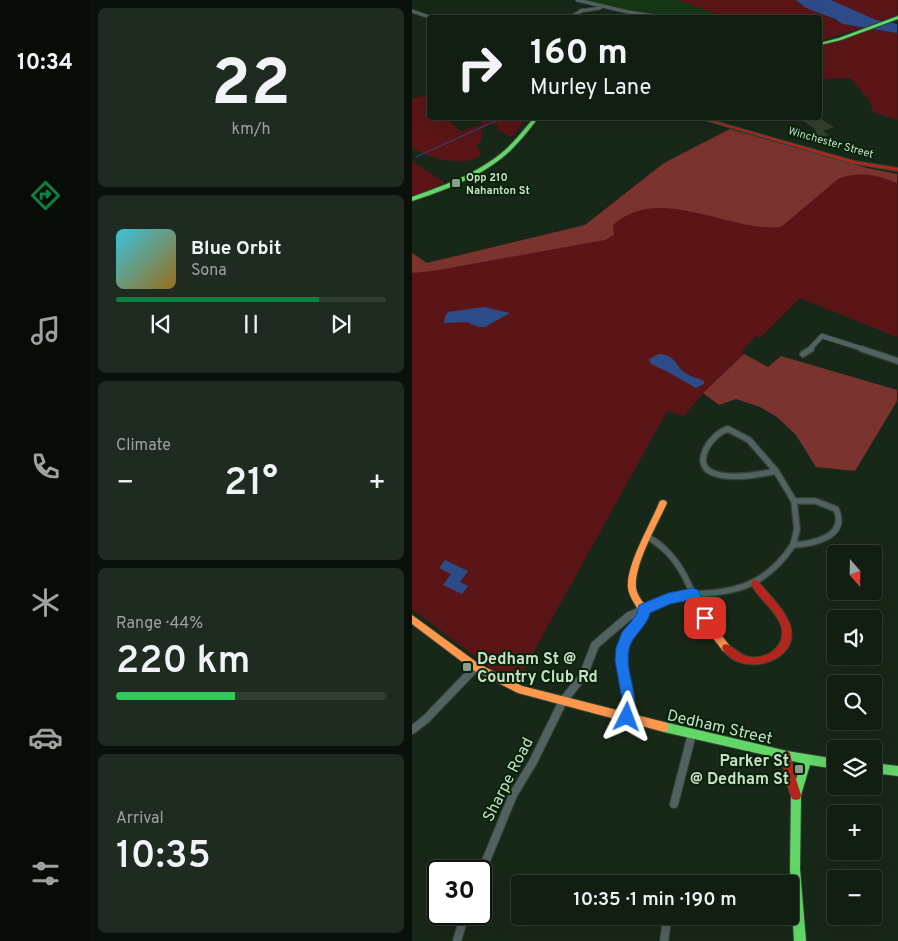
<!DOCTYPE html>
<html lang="en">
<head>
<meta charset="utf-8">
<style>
	:root { --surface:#121e12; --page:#1f2b20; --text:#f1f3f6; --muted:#9ca29f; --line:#313c32; --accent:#0b8043 }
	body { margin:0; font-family:Overpass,sans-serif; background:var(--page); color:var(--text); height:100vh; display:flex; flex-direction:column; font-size:19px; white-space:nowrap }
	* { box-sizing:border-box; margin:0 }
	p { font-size:16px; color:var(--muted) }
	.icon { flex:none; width:28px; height:28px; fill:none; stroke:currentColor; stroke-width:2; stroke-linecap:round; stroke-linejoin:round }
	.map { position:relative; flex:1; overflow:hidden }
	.drawer { display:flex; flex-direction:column; gap:8px; padding:8px; background:#0a100a; width:322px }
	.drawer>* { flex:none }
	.hud { position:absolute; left:15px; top:15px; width:395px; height:105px; border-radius:5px; box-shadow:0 5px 20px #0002,0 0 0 1px var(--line); background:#121e12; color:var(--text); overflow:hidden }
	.needle { width:32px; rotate:160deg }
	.fabs { position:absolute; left:415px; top:545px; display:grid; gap:10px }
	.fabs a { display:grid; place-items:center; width:55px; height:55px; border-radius:5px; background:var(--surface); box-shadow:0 5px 20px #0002,0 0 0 1px var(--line); font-size:25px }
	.speed { position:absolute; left:15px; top:860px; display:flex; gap:10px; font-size:25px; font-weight:700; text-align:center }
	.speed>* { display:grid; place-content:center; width:65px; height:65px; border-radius:50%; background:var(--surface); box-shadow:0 5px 20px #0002,0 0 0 1px var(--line); line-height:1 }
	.speed .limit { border:2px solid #111; border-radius:8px; background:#fff; color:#111 }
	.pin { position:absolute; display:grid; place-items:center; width:42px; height:42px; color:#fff; margin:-21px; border-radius:10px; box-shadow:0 2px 8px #0006 }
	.me { position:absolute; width:55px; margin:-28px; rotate:3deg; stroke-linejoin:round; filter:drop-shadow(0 0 4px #0008) }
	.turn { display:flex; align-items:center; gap:18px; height:105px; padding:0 20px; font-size:22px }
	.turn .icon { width:65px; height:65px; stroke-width:2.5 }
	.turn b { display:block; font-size:35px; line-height:42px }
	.big { font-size:38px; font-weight:600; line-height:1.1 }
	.drawer .card { flex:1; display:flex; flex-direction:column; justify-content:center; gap:8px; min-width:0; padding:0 18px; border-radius:8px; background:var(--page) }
	.drawer .dial { align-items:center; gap:0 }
	.dial b { font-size:65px; line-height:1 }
	.song { display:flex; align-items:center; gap:15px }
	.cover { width:60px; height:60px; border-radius:8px; background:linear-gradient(135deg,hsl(190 70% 55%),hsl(40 70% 35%)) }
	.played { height:5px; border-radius:2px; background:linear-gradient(90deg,var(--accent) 75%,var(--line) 75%) }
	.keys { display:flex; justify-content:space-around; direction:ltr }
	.heat { display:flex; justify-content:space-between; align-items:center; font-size:28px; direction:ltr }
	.charge { height:8px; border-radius:4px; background:linear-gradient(90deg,#34c759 44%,var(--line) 0) }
	.trip { position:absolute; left:99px; top:875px; width:288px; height:50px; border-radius:5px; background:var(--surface); box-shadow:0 5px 20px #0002,0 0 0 1px var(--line); font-weight:600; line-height:50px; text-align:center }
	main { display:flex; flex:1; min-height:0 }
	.dock { display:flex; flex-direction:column; width:90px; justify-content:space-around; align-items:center; background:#070c07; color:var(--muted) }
	.dock .icon { width:35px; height:35px }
	.dock .selected { color:var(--accent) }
	.dock b { font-size:22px; color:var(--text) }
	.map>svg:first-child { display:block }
</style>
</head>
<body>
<main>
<nav class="dock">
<b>10:34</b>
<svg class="icon selected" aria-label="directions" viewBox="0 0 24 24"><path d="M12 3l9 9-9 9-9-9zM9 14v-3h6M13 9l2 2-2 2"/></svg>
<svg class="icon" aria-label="music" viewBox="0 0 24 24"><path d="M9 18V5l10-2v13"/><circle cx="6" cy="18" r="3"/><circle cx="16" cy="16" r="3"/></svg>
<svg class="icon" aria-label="phone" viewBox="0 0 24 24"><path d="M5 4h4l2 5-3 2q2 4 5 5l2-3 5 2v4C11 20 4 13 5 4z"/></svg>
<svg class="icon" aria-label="climate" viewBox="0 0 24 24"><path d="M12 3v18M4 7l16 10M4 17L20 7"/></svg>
<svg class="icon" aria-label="car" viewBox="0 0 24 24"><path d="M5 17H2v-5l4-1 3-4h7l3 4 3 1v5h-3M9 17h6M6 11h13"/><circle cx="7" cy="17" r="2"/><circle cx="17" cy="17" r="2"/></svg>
<svg class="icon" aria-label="filters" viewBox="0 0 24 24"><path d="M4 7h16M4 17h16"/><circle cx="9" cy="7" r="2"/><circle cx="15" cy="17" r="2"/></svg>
</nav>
<section class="drawer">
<div class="card dial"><b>22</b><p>km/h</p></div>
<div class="card">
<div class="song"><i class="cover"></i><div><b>Blue Orbit</b><p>Sona</p></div></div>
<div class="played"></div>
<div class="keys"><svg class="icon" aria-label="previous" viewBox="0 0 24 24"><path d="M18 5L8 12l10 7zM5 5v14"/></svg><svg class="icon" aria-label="pause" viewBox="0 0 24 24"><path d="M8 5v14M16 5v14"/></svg><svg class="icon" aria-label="next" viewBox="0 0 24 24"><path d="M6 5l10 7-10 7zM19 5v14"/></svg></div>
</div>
<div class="card"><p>Climate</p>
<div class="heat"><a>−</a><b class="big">21°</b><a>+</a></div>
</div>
<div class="card"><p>Range · 44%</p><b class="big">220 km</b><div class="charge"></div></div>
<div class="card"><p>Arrival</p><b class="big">10:35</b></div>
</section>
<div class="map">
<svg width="486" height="941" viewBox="0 0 486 941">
	<rect width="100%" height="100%" fill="#182818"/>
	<path fill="#153716" d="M172,0H271L302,13L296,17H269L209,9Z"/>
	<g fill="#5b1516">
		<path d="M266,0H383C406,11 427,26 452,27L408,41V18L304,17L306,15Z"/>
		<path d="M419,0H485V15L466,21L442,12Z"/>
		<path d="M460,29L485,33V120L461,112L458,101L438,78L408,79V45Z"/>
		<path d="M17,94L18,118H36L38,122L48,131L70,125L67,118H114L101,136H97L86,130L85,125L78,124L69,130L70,140L64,146L69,154C56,169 14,158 0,147V99Z"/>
		<path d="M318,129L455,168L485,174V337L388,298L348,338L344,336L329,352L332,354L291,393L272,416L255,411L106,680L80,669L0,609V253L15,263L173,225L252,163Z"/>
		<path d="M0,161L33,183L0,197Z"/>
	</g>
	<g fill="#7b332f">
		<path d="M318,129L455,168L485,174V183C464,175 448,170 426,179L369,227C317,233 248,183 201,225L202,235L193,240L21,271L0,273V253L15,263L173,225L252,163Z"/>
		<path d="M332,354L356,367L369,356L485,390V401L443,471L404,467L384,435L365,417L348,407L324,399L307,405L291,393Z"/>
	</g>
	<g fill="#2e4b89">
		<path d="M384,0H419L464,20L485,24V33L431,24L423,19L394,8Z"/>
		<path d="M72,307L98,313L73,327H66L55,322L32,323L33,316L36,312Z"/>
		<path d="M247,354C266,355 262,368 277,375C282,378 287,378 292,381V384L284,388L256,372L239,364L237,359Z"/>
		<path d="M33,560L56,571L48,582L56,586L50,594L31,585L39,574L27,568Z"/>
	</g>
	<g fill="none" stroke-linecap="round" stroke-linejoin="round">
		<path stroke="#2e4b89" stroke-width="1" d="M4,157L90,118"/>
	</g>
	<path fill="#343e2f" d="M387,118H407L422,127L411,131L417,135L408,138L400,132L404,130Z"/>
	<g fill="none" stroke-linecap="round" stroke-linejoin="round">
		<defs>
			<g id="street-far3">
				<path d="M165,0L216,12L256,18"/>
				<path d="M0,11L20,18"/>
				<path d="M168,11L188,8"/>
				<path d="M157,18L171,10"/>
			</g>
			<path id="street-far2" d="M397,350L410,336L454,350"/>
			<g id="street-far1">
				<path d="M450,349L486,361"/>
				<path d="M391,354L399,349"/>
				<path d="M316,429L337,440L364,471C346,475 319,480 301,473C278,464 300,433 316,429Z"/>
				<path d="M364,471L382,501"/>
				<path d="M382,501H403L424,509C437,537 400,544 381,545L385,529Z"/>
				<path d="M236,537C259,550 271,570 281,594C326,593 355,584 381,545"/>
			</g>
			<g id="street">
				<path d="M215,717C218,694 205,667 211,647C215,633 232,625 231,610"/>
				<path d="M0,730L14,719L64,667"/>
				<path d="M262,804L280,734"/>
				<path d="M69,873L101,795L121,762L151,701L171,676L183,645L217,616L231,610"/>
				<path d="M45,941L53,914"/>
				<path d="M252,941L254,927"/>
			</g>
			<g id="fast">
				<path d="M486,16V19L429,40L408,45V43L427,38Z"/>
				<path d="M122,118H126C118,129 109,140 99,150C73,175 34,190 0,201V197C33,185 67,173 93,150C104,140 113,128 122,118Z"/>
				<path d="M252,722L375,751L424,759V769L398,765L389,795L388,869L394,941H382L378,869L379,795L389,763L252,732L249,730L247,727L249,724Z"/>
				<path d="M461,763L486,766V776L461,773Z"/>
			</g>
			<g id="slow">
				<path d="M251,500L254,501L255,503C245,525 222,564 224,588C225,594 229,600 233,605L256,595L281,590L284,591L303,627L317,645L318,648L317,651L314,652L311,651L297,633L279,598L257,603L231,614L228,613C224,605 217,597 216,588C214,565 238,525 247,503L248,501Z"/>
				<path d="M0,615L67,664L110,686L252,722L255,724L257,727L255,730L252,732L106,693L61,670L0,624Z"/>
			</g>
			<g id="jam">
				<path d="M286,118H291L442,161L486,168V171L439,163Z"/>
				<path d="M343,580L346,581C357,595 372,608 378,625C390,663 327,679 310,648L311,645L314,644C322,647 328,656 338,657C359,659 378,642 367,621C360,607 346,598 339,584L340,581Z"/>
				<path d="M375,751L378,753L383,776L389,795L388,799L384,800L380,799C376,787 368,764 372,753Z"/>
			</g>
		</defs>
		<use href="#street-far3" stroke="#364336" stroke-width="4.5"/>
		<use href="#street-far2" stroke="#364336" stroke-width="6"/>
		<use href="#street-far1" stroke="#364336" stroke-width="8"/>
		<use href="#street" stroke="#364336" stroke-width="10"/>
		<use href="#fast" stroke="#364336" stroke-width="2"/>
		<use href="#slow" stroke="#364336" stroke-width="2"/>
		<use href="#jam" stroke="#364336" stroke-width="2"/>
		<use href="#street-far3" stroke="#516260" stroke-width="3"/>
		<use href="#street-far2" stroke="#516260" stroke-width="4.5"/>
		<use href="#street-far1" stroke="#516260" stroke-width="5.5"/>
		<use href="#street" stroke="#516260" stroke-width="8"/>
		<use href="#fast" fill="#63d668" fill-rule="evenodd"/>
		<use href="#slow" fill="#ff974d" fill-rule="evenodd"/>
		<use href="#jam" fill="#b3261e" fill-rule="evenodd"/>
	</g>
	<path fill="#1a73e8" stroke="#114b97" d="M281,588L286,590L300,618L298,622L293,623L289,622L278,600L258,604L238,613C235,627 220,635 217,649C212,674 230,697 220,722L215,724L210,722L208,717L211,705L203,660L204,648L210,632L224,616L227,605L256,593Z"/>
	<g fill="#8c9d8c" stroke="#062508" stroke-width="2">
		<rect x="39" y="178" width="10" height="10" rx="2.5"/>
		<rect x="50" y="662" width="10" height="10" rx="2.5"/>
		<rect x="382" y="764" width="10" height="10" rx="2.5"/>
	</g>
	<g text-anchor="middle" stroke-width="4" stroke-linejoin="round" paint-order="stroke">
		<g font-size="11" fill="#cbdcca" stroke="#062508">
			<text transform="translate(419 142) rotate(16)" y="4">Winchester Street</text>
		</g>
		<g font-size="11" font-weight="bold" fill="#cbdcca" stroke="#062508" text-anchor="start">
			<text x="54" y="181">Opp 210<tspan x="54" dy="13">Nahanton St</tspan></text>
		</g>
		<g font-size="16" font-weight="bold" fill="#cbdcca" stroke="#062508" text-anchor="start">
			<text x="65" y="664">Dedham St @<tspan x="65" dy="18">Country Club Rd</tspan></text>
			<text x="377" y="766" text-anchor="end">Parker St<tspan x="377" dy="18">@ Dedham St</tspan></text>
		</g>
		<g font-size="16" fill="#cbdcca" stroke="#062508">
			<text transform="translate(308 726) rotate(13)" y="6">Dedham Street</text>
			<text transform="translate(95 779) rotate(-63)" y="6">Sharpe Road</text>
		</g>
	</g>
</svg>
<div class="fabs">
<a><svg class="needle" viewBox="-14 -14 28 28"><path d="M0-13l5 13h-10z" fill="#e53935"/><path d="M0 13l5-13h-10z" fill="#9ca29f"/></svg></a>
<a><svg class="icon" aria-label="sound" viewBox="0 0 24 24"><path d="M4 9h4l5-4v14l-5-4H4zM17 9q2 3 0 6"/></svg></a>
<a><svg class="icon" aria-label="search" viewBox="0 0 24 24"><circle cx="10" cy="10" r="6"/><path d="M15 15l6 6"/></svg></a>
<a><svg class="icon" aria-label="layers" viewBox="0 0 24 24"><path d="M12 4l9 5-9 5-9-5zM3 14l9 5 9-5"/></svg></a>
<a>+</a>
<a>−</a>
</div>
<div class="speed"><div class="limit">30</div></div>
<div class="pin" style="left:293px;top:618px;background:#d93025"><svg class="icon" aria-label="arrive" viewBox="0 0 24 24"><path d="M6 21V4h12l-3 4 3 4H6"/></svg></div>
<svg class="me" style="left:215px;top:717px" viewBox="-20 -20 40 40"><path d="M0-17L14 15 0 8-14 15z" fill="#1a73e8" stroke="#fff" stroke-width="4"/></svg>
<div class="trip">10:35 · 1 min · 190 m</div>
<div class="hud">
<div class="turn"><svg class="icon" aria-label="right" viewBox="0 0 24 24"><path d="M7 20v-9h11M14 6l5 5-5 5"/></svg><div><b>160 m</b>Murley Lane</div></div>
</div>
</div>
</main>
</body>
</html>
